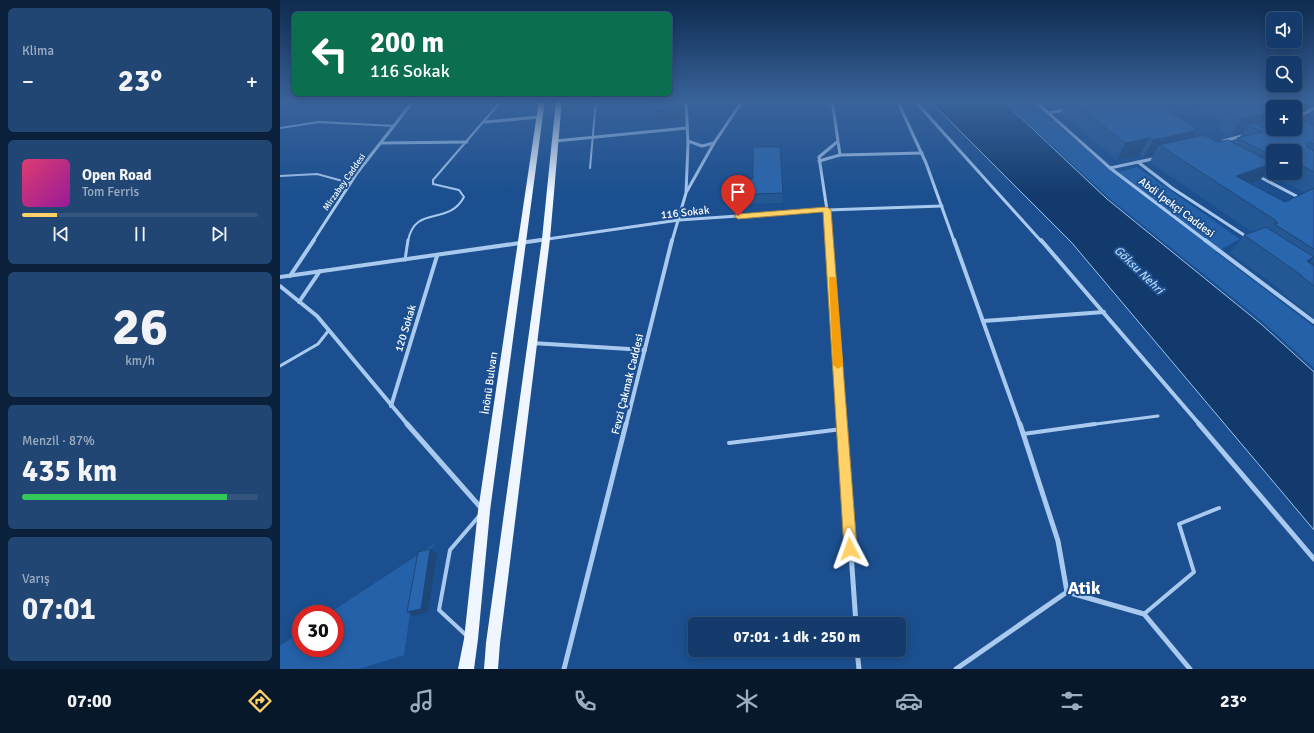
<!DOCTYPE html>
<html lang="tr">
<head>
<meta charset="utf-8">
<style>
	:root { --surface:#143b6b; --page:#214673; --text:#f1f3f6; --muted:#9dadc1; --line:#33557e; --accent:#ffd166 }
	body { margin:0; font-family:Signika,sans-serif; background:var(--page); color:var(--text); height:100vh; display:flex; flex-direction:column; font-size:15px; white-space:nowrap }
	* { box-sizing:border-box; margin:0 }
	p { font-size:13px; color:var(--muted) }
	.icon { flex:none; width:22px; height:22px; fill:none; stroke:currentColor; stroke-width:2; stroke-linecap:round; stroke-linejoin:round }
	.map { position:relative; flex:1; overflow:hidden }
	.sheet { display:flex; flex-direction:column; gap:8px; padding:8px; background:#0b203b; width:280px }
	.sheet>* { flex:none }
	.hud { position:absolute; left:12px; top:12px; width:380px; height:84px; border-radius:6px; box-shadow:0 2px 10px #0003,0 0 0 1px var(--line); background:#0b6e4f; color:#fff; overflow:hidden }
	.buttons { position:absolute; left:986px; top:12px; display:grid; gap:8px }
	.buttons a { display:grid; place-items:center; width:36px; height:36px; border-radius:6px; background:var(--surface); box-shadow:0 2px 10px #0003,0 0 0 1px var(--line); font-size:20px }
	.speed { position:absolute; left:12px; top:605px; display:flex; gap:8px; font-size:20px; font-weight:700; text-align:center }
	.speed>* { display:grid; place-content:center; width:52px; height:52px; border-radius:50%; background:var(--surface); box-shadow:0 2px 10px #0003,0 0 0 1px var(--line); line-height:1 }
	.speed .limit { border:6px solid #d22; background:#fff; color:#111 }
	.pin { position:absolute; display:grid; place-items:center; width:34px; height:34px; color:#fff; margin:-41px -17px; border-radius:50% 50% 50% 0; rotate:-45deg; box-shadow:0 0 4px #0007 }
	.pin .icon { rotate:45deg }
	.me { position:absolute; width:44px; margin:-22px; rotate:356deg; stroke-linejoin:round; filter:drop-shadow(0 0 3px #0008) }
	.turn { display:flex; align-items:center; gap:14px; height:84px; padding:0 12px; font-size:18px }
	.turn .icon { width:52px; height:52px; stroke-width:2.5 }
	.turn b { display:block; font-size:28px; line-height:34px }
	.big { font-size:30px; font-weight:700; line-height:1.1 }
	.sheet .card { flex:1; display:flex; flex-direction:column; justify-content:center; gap:6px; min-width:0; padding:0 14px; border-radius:6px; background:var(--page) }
	.sheet .dial { align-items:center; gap:0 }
	.dial b { font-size:52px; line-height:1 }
	.song { display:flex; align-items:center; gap:12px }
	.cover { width:48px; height:48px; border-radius:6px; background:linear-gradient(135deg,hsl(340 70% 55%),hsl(300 70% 35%)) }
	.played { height:4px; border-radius:2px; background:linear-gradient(90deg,var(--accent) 15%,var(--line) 15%) }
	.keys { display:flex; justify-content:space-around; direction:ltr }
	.heat { display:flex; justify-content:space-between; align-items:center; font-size:22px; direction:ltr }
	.charge { height:6px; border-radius:3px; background:linear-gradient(90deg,#34c759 87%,var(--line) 0) }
	.trip { position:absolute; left:408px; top:617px; width:218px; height:40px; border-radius:6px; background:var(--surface); box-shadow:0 2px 10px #0003,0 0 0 1px var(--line); font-weight:700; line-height:40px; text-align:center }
	.tab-bar { display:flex; height:64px; justify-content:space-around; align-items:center; background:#08182b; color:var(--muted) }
	.tab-bar .icon { width:28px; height:28px }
	.tab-bar .current { color:var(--accent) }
	.tab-bar b { font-size:18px; color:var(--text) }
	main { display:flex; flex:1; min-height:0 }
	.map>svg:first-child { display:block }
</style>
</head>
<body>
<main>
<section class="sheet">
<div class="card"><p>Klima</p>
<div class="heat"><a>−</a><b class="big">23°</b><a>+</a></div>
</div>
<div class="card">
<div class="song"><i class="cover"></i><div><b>Open Road</b><p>Tom Ferris</p></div></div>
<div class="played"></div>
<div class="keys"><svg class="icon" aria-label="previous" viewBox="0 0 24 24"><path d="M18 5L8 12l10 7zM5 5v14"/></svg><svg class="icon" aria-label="pause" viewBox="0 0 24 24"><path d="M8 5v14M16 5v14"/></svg><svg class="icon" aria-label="next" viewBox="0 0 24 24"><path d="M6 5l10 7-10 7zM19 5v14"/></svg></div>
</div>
<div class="card dial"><b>26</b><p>km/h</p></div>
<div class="card"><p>Menzil · 87%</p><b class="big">435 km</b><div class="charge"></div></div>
<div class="card"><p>Varış</p><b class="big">07:01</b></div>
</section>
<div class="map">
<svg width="1034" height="669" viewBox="0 0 1034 669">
	<rect width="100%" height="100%" fill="#1b4f8f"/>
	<g fill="#2461a8">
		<path d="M724,100H753L839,172L857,167L960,239L936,252L1034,327V368L982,321L828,197Z"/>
		<path d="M159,541L138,560L124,655L79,669H0V646L21,632V648H55V614H48Z"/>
	</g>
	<path fill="#123a6d" stroke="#9cc4f0" d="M649,100H722L827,199L981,324L1034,372V530L792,243Z"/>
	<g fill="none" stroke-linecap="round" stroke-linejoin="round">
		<g stroke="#a9c9ee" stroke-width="2">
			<path d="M0,128L39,122L114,126"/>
			<path d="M310,168L316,100"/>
			<path d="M0,176L37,174L70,183"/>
			<path d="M128,241C135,204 168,227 184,197L179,190L153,184V180L222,100"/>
		</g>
		<g stroke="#a9c9ee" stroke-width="3">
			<path d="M125,260L128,240"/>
			<path d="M0,366L38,344L49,330"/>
			<path d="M808,425L878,416"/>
		</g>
		<g stroke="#a9c9ee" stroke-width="4">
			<path d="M743,434L815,424"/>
			<path d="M449,443L562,429"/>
			<path d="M864,614L914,572L899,524L939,508"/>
			<path d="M187,636L159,610L170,550L200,515"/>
		</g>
		<g stroke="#a9c9ee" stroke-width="3">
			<path d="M552,100L560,155"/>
			<path d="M617,100L646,163L674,241"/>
			<path d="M634,100L761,241"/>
			<path d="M754,100L830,168L926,241"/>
			<path d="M768,113L785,110"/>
			<path d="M1015,119L1034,108"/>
			<path d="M205,122L259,117"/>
			<path d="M275,141L407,128"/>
			<path d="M408,141L422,146L434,143"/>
			<path d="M943,141L962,136"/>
			<path d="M101,143L187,142"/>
			<path d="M539,161L560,155L642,153"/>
			<path d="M858,162L892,188L967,237"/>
			<path d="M830,168L877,158"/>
			<path d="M978,176L1020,198"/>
			<path d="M407,191L434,143L463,100"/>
			<path d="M33,241L77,173L134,100"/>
			<path d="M254,241L399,220L547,210L662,206"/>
			<path d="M392,241L406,193L408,144L406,100"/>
			<path d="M549,241L547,210L539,157L557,142"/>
		</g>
		<g stroke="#a9c9ee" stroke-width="4">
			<path d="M549,240L562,425"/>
			<path d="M674,240L740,425"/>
			<path d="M761,240L920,425"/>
			<path d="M925,240L1034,322"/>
			<path d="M10,276L34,240"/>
			<path d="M0,277L261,240"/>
			<path d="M0,286L37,316L128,425"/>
			<path d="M19,302L40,271"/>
			<path d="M703,321L824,312"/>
			<path d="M252,343L365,350"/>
			<path d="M111,406L157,256"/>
			<path d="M346,425L392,240"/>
		</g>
		<g stroke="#a9c9ee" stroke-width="5">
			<path d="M127,424L202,509"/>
			<path d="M562,424L576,624"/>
			<path d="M919,424L1034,559"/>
			<path d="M787,592L864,614L910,669"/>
			<path d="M577,650L579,669"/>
			<path d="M284,669L346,424"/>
			<path d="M676,669L787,592L778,541L740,424"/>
		</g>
		<g fill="#f0f6ff" fill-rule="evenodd">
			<path d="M259,100H265L210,511L198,639L194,669H178L184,639L198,511Z"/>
			<path d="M276,100H282L270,239L220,643L218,669H204L206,643L262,239Z"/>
		</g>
	</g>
	<g fill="#245895" fill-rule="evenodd">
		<path d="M772,100H963L960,104L990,112L985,119L993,117V129H1015L1034,126V318L1003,293L1004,292L950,253L964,235L972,232L870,162L873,155L863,158L860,155L837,160L781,114L783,107L780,108ZM918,108L940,120L936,126L950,137L962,133L960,137L957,138L954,143L937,142L913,137L917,130L894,115L895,113ZM993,151H1015V173H993ZM984,176L988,178L993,176L1025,192L1005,202L971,184L980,180Z"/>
		<path d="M503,193V203L451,204L450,195Z"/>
	</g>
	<g fill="#1d4779">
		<path d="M401,100L404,118L375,122L373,110Z"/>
		<path d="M783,100H786L783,107L780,108Z"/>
		<path d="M892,100H923L918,108L895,113L886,130L884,116Z"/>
		<path d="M990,112L984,121L982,120L976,128L968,124L962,133L950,137L961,119Z"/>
		<path d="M917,130L907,148L879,145L873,155L863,158L873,140Z"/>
		<path d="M869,138L860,155L837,160L845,143Z"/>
		<path d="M993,163L980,180L951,191L956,176Z"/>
		<path d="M993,170V173H995L993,176L988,178Z"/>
		<path d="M1034,258L1019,273L1027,261Z"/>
		<path d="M1034,262V266L1032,268L1025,272Z"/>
		<path d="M150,549L157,554L148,612L134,616L127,612Z"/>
	</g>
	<g fill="#2a66ad" stroke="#1d4779">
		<path d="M371,100H401L402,106L373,110Z"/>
		<path d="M792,100H884L885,101L879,102L896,113H892L917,130L873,140L869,138L845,143Z"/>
		<path d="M945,100H963L960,104L972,102L990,112L961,119L947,109L957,106Z"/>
		<path d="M993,117V125L982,120Z"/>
		<path d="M1025,122L1034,126V144L1030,142L1026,144L1027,147L1034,150V172L1015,162V151H993V156L957,138L982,132L968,124L973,123L1007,137L1009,135L1007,132L1001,129H1015V124Z"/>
		<path d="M924,135L937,142L948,140L993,163L956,176L1005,202L1034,188V249L994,224L998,223L995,220L879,145Z"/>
		<path d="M473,147H500L503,193L450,195L451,179H473Z"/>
		<path d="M986,227L1034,257L1027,261L1034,266V286L1020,275H1021L964,235Z"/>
		<path d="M150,549L141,609L127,612L138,552Z"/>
	</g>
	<linearGradient id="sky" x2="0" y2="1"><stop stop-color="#0f2b4f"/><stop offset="0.52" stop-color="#39639b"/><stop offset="1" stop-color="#39639b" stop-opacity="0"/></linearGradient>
	<rect width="1034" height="194" fill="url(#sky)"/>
	<path fill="#ffd166" stroke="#a68842" d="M547,207L551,210L577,549L575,553L570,555L566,553L564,549L543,212L458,219L454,216L458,214Z"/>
	<path fill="#f59e0b" d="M549,277H555L556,279L563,365L558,369L553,365Z"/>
	<g text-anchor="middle" stroke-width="4" stroke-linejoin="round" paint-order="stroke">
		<g font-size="9" fill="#fff" stroke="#1b4f8f">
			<text transform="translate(64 182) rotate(-55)" y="3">Mirzabey Caddesi</text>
		</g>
		<g font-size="11" fill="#fff" stroke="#1b4f8f">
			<text transform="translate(897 207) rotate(37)" y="4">Abdi İpekçi Caddesi</text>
			<text transform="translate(405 212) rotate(-6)" y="4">116 Sokak</text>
			<text transform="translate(125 328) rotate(-73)" y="4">120 Sokak</text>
			<text transform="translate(209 383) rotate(-82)" y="4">İnönü Bulvarı</text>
			<text transform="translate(347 384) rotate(-76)" y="4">Fevzi Çakmak Caddesi</text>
		</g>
		<g font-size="12" font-style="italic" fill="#b5d3f5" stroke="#1b4f8f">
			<text transform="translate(859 270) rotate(44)" y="4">Göksu Nehri</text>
		</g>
		<g font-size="18" font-weight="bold" fill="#fff" stroke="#1b4f8f">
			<text x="804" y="594">Atik</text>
		</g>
	</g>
</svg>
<div class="buttons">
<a><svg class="icon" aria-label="sound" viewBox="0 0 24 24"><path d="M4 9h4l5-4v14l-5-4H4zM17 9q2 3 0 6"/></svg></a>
<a><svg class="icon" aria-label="search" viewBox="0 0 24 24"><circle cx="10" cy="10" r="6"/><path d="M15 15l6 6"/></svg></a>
<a>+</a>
<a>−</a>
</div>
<div class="speed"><div class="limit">30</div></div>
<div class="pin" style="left:458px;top:216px;background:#d93025"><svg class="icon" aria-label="arrive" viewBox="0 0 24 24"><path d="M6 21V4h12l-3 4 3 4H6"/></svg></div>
<svg class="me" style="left:570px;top:549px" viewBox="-20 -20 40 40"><path d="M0-17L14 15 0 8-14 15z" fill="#ffd166" stroke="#fff" stroke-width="4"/></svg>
<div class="trip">07:01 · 1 dk · 250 m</div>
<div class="hud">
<div class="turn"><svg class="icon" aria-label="left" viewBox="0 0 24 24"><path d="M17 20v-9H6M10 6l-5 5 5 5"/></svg><div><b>200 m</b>116 Sokak</div></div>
</div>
</div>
</main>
<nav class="tab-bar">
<b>07:00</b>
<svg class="icon current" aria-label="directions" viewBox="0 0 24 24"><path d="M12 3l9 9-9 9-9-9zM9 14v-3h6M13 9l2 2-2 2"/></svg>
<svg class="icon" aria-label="music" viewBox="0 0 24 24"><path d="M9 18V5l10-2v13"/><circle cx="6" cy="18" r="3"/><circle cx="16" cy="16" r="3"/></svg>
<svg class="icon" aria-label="phone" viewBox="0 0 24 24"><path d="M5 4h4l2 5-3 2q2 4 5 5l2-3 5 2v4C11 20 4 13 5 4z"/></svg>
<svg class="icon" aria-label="climate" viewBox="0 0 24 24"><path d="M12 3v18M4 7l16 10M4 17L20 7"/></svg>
<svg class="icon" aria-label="car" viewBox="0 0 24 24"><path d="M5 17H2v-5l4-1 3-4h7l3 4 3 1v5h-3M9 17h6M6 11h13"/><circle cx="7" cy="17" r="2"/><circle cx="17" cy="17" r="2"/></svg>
<svg class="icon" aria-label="filters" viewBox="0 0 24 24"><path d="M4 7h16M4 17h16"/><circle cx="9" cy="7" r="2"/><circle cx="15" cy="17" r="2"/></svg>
<b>23°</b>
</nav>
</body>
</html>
